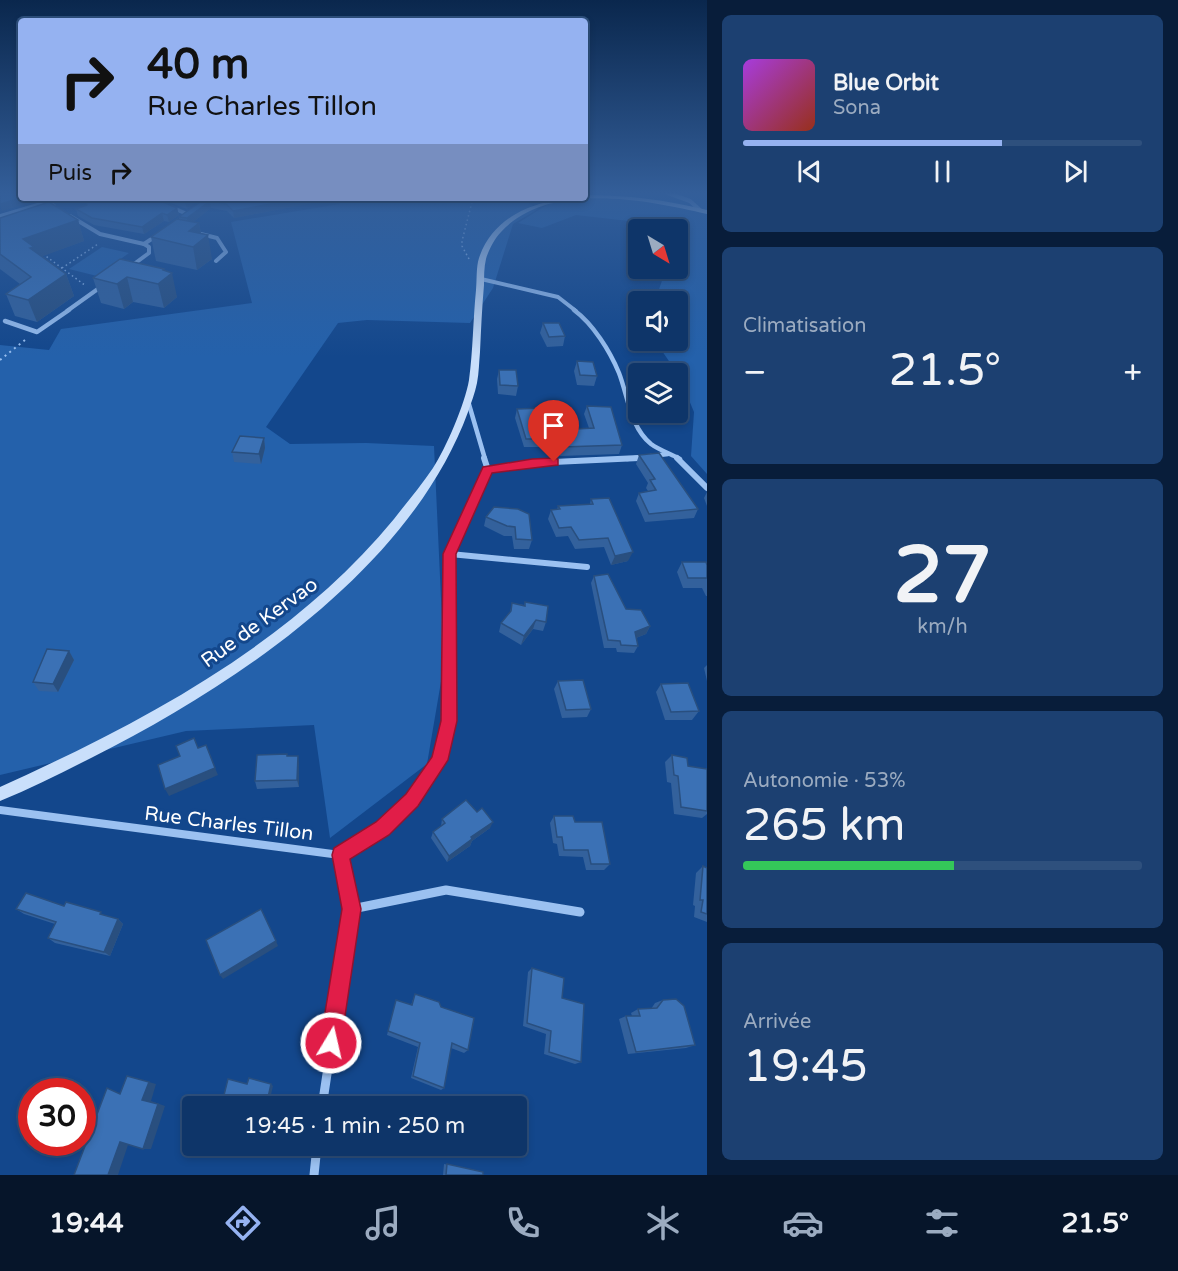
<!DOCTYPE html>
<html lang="fr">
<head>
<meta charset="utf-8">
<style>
	:root { --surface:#0e3569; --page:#1c4071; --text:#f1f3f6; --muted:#9babc0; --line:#2e507d; --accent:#95b2f1 }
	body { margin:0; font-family:"Varela Round",sans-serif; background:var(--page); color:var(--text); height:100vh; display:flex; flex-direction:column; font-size:22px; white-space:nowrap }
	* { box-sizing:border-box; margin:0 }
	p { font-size:20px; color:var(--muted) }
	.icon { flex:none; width:33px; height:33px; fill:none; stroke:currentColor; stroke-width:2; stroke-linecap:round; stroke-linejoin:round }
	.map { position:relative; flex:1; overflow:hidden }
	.sheet { display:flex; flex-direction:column; gap:15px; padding:15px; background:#081d3a; width:471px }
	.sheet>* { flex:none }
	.top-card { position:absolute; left:18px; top:18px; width:570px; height:183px; border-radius:6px; box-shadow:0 3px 9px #0003,0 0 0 2px var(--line); background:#95b2f1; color:#111; overflow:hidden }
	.needle { width:39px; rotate:142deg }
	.buttons { position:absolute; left:628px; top:219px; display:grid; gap:12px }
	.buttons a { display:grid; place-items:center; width:60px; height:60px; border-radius:6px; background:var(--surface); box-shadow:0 3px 9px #0003,0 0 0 2px var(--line); font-size:30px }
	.speed { position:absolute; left:18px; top:1078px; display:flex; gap:12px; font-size:30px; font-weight:700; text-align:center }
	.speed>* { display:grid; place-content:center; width:78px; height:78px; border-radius:50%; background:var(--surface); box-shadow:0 3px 9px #0003,0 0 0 2px var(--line); line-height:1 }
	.speed .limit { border:9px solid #d22; background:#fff; color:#111 }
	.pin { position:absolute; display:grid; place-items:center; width:51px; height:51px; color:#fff; margin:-62px -26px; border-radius:50% 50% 50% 0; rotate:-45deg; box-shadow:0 0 6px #0007 }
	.pin .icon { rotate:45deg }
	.me { position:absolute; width:66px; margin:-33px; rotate:9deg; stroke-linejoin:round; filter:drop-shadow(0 0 4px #0008) }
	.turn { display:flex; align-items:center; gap:21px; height:126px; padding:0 30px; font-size:27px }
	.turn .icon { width:78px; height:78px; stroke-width:2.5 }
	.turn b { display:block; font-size:42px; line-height:51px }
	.then { display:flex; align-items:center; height:57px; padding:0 30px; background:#0003; gap:12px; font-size:22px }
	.big { font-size:45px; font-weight:600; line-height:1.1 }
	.sheet .tile { flex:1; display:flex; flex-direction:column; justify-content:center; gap:9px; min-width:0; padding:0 21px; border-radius:9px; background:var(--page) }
	.sheet .dial { align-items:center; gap:0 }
	.dial b { font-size:78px; line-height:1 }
	.song { display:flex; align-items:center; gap:18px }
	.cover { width:72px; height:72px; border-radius:9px; background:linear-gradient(135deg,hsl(280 70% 55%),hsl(10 70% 35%)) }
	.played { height:6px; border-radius:3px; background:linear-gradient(90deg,var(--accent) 65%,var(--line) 65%) }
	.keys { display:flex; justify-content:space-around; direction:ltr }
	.heat { display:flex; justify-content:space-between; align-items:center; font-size:33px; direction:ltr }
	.charge { height:9px; border-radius:4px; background:linear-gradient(90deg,#34c759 53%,var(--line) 0) }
	.trip { position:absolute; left:182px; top:1096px; width:345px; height:60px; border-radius:6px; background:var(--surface); box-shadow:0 3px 9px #0003,0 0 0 2px var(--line); font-weight:600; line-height:60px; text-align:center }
	.menu { display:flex; height:96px; justify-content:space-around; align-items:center; background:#06152a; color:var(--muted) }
	.menu .icon { width:42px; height:42px }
	.menu .on { color:var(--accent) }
	.menu b { font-size:27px; color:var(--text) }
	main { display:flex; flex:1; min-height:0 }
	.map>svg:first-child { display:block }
</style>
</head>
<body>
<main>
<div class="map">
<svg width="707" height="1175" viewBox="0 0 707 1175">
	<rect width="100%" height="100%" fill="#13478c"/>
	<g fill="#2461ab">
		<path d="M585,193H707V474L691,456L694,412L678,374L655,341L678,340V302L655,301L666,269L678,268V230H639V237L630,233L647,223L576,215L542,228L518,223L558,198H585Z"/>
		<path d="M336,198H520L538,209L513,224L493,288L470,323L367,320L338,323L266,427L290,444L366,443L434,446L444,664L427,764L330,838L314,725L186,731L0,775V345L49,350L61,329L252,303L231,222L340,204Z"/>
		<path d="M102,247L129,253L97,276L69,269Z"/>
	</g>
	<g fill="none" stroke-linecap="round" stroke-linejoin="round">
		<g stroke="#9bc1f1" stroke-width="1.5" stroke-dasharray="1.5 3" stroke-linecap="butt">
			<path d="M43,254L86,286"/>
			<path d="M469,259L462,246V241L473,198"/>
			<path d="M62,268L98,244"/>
		</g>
		<path stroke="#9bc1f1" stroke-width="2" stroke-dasharray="2 4" stroke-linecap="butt" d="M0,360L25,340"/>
		<g stroke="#9bc1f1" stroke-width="4">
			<path d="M668,193L690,201L700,210"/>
			<path d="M42,198L54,206"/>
			<path d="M171,207L187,214"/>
			<path d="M0,216L48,202"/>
			<path d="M70,216L100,234L144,244L156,236"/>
			<path d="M201,234L217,238L226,252L216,261"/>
			<path d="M130,267L149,253V247L144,244"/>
			<path d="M481,279L558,297L576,311"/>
			<path d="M67,311L102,286"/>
		</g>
		<g stroke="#9bc1f1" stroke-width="4.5">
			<path d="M574,310C593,324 610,351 619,373C628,396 630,427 651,444C659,450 671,454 680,459"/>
			<path d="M5,321L37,332L69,310"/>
			<path d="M468,401L485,459"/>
			<path d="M627,459L668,454"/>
		</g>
		<g stroke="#9bc1f1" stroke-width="6">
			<path d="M484,458L488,470L532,463L639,458"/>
			<path d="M677,458L707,488"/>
			<path d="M450,554L587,567"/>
			<path d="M449,646L450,554L488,470"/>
		</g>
		<g stroke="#9bc1f1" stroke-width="8">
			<path d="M0,810L340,855L382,829L412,800L439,760L449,721V644"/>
			<path d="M340,855L346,880"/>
		</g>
		<g stroke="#9bc1f1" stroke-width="9">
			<path d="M352,909L446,890L580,912"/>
			<path d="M322,1107L352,909L345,879"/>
			<path d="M314,1175L317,1146"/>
		</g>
		<path fill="#c9dffb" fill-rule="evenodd" d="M585,195C627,195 666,200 707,210V214C647,200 548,180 501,232C495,238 488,251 486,259C484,267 484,277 484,285C482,307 481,330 480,352C479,362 479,373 477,383C475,393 471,403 468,412C411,568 236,685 93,757C63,772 32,788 0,801V787C145,721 291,644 394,519C407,502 421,486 433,468C446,448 465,404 469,380C473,351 473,320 476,290C477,280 476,267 479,258C494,213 541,198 585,198Z"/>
	</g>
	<g fill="#33619c">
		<path d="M158,198H203L187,209Z"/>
		<path d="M206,198L244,199L327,200L234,218L227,211L211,208L193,222L199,223L201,233L212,259L197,270L156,261L151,237L179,219V217Z"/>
		<path d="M87,205L177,208L179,215L169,222L164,221L144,234L94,225L78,216L76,209Z"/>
		<path d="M0,218L78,220L84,241L42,256L66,274L74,296L37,322L15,316L6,294L20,284L0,269Z"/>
		<path d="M164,269L177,297L164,308L133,302L124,309L101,303L93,278Z"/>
		<path d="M543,323L565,336L563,346L547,347L540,333Z"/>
		<path d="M577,361L597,376L594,386L577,385L574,371Z"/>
		<path d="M499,370L518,386L516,396L498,394L497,379Z"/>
		<path d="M587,406L622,445L619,454L560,456L553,440L551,447H524L515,418L517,409L552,437L554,430L589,428L584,414Z"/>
		<path d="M264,438L265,448L261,464L234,462L232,452Z"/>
		<path d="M639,455L698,509L694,518L645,522L636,501L639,493L648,491L646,488L648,483L636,464Z"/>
		<path d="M707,492V506L704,498Z"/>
		<path d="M591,499L628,561L611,565L604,547L575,549L568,536L556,537L548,519L551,510H557L558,506L590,504Z"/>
		<path d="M494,507L532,540L529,549H514L512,536H504L484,526L486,517Z"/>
		<path d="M682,562L707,565V596H706L702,588H683L677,572Z"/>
		<path d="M594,576L626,609L650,626L646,634L636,638L638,646L634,653L617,652L616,648H604L591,583Z"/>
		<path d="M525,602L546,622L543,631L533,629L521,645L499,632L501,623L510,613L512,603L524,605Z"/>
		<path d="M69,651L74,660L58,692L39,691L33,682Z"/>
		<path d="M707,665V681L704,668Z"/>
		<path d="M558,681L591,709L587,717L562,718L554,689Z"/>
		<path d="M661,684L699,711L692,720H665L656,692Z"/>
		<path d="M672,755L688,766L707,769V814L702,818L674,814L671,783L667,782L665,762Z"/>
		<path d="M299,763V787L257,789L255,781Z"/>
		<path d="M554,816L575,822L610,864L604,870H586L583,857L559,856L557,844L553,843L550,823Z"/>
		<path d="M442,819L490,828L472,841L470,846L447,862L431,838L433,832L441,826Z"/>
		<path d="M703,866L707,868V922L694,917L695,906L693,905L696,873Z"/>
		<path d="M64,906L118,919L123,924L110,956L55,943L48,938L55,924L24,914L16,909Z"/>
		<path d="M532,968L581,1062L575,1064L544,1054L546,1034L523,1026L528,972Z"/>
		<path d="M415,994L441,1007L468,1050L464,1053L451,1048L444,1088L441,1090L411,1078L418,1047L387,1035L396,1000L411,1005Z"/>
		<path d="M663,1000L695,1045L686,1048L628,1054L619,1019L626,1016H632L631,1013L638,1009H651L655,1003Z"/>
		<path d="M444,1164L483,1172V1175H443Z"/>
	</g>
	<g fill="#294f7f">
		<path d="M21,198H39V200L2,211L0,204Z"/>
		<path d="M192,198H203L187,209L185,202Z"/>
		<path d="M302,198H327V200L234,218L233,211Z"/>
		<path d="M210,201L211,208L188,226L187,218Z"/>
		<path d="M177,208L179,215L169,222L167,215Z"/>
		<path d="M162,213L164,221L144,234L142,227Z"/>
		<path d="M78,220L84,241L38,258L23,239Z"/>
		<path d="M199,223L202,240L208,235L212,259L197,270L193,247L189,231Z"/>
		<path d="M164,269L166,278L172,273L177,297L164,308L158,284L163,270Z"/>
		<path d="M66,274L74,296L37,322L28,300Z"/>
		<path d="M127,277L133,302L124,309L117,284Z"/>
		<path d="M264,438L265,448L261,464L259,454Z"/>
		<path d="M633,552L628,561L611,565L615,556Z"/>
		<path d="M536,620L533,629L521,645L524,636Z"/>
		<path d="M650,626L646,634L631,640L635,632Z"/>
		<path d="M69,651L74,660L58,692L53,684Z"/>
		<path d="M298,756L299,763V787L297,780Z"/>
		<path d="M215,768L218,775L169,796L165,789Z"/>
		<path d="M493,822L490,828L472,841L470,846L447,862L449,856L471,837Z"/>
		<path d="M118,919L123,924L110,956L104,952Z"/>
		<path d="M276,941L278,946L223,979L220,975Z"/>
		<path d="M149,1082L156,1084L151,1101L165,1106L151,1149H143L142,1100Z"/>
		<path d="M271,1084L273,1086L269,1103L267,1102Z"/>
		<path d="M120,1142H129L118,1175H108Z"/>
		<path d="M227,1146H230L229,1150H226Z"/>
	</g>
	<g fill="#3b71b5" stroke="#294f7f" stroke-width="1.5">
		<path d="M0,193H21V198L0,204Z"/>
		<path d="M85,198H154L177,208L167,215L162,213L142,227L92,218L76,209L87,205Z"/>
		<path d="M174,198H192L185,202Z"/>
		<path d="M206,198H239L244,199L251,198H302L233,211L226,204L210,201L187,218L179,217Z"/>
		<path d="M49,202L78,220L23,239L34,247L30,248L66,274L28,300L6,294L31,277L0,254V218Z"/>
		<path d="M177,219L199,223L189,231L208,235L193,247L151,237Z"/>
		<path d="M120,259L164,269L163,270L172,273L158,284L127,277L117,284L93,278Z"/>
		<path d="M543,323H559L565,336L549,337Z"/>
		<path d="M577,361L593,362L597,376L580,375Z"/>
		<path d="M499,370H516L518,386L500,385Z"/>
		<path d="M587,406L611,407L622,445L562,447L554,430L594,428Z"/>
		<path d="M543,408L553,439H526L517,409Z"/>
		<path d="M240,436L264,438L259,454L232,452Z"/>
		<path d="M659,453L698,509L649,514L639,493L656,490L650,480L655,479L639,455Z"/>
		<path d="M609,498L633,552L615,556L608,538L579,540L571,527L559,528L551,510L560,509L558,506L593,504L591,499Z"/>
		<path d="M494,507L518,509L529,514L532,540L516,539L515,527L507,526L486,517Z"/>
		<path d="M682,562H706L707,565V578H688Z"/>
		<path d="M608,574L626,609L641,610L650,626L635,632L638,646L621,645L620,641L608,640L594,576Z"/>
		<path d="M525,602L548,606L546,622L536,620L524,636L501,623L511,611L512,603L525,606Z"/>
		<path d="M47,649L69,651L53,684L33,682Z"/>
		<path d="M583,680L591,709L566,710L558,681Z"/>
		<path d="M688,683L699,711L671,712L661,684Z"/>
		<path d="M194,738L198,748L206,745L215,768L165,789L158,765L180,756L176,746Z"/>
		<path d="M287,754V756H298L297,780L255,781L257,755Z"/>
		<path d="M672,755L687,758L688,766L707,769V811L681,807L678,776L674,775Z"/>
		<path d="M466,800L477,812L482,808L493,822L471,837L472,839L449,856L433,832L445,823L442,819Z"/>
		<path d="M554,816H573L575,822H602L610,864H591L588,850H564L562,837H557Z"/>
		<path d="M703,866L707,868V914L701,912L703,900H700Z"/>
		<path d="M26,893L64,906L66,902L101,912L100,914L118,919L104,952L48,938L56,922L16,909Z"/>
		<path d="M261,909L276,941L220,975L206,940Z"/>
		<path d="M532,968L564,978L562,998L584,1004L581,1062L549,1052L551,1031L527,1023Z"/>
		<path d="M415,994L439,1002L441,1007L474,1018L468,1050L452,1043L444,1088L413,1076L420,1043L388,1031L396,1000L412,1005Z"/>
		<path d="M676,999L684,1006L695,1045L636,1052L626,1016H640L638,1009L657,1008L663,1000Z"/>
		<path d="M127,1076L149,1082L142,1100L158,1104L143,1149L120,1142L108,1175H74L107,1088L120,1094Z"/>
		<path d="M249,1078L271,1084L267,1102L282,1107H214L216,1097L223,1099L228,1079L247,1084Z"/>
		<path d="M212,1146H227L226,1150Z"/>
		<path d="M447,1164L483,1172V1175H446Z"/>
	</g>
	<linearGradient id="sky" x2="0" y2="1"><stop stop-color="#0a274d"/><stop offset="0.54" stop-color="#335e99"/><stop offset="1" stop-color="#335e99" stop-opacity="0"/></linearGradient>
	<rect width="707" height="357" fill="url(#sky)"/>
	<path fill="#e11d48" stroke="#92132f" stroke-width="1.5" d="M554,458L558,459V465L492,473L456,554L457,721L448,760L418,806L389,835L350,859L361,909L341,1043L338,1050L331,1053L323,1050L320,1043L342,909L332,855L334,848L376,822L406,794L432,757L441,721L443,554L483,467L532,459Z"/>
	<g text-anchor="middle" stroke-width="6" stroke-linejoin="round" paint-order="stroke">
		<g font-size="20" fill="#fff" stroke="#13478c">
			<text transform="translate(259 622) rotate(-36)" y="7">Rue de Kervao</text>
			<text transform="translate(229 823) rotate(7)" y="7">Rue Charles Tillon</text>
		</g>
	</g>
</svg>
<div class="buttons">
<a><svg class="needle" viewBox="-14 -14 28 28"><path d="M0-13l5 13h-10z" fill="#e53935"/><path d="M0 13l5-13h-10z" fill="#9babc0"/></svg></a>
<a><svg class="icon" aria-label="sound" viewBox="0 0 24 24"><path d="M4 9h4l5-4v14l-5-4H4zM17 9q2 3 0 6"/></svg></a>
<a><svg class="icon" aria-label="layers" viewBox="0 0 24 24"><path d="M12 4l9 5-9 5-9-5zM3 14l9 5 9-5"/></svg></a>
</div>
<div class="speed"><div class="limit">30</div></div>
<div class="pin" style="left:554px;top:462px;background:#d93025"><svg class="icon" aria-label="arrive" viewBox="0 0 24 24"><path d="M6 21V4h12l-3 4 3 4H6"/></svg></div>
<svg class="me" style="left:331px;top:1043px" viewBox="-20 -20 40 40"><circle r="17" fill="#e11d48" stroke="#fff" stroke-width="3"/><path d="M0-11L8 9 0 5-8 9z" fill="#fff"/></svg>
<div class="trip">19:45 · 1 min · 250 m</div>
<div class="top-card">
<div class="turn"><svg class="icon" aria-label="right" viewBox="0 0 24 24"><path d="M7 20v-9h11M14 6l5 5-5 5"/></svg><div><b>40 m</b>Rue Charles Tillon</div></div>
<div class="then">Puis<svg class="icon" aria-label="right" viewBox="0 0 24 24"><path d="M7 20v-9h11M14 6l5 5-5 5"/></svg></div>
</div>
</div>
<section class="sheet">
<div class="tile">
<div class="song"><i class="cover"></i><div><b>Blue Orbit</b><p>Sona</p></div></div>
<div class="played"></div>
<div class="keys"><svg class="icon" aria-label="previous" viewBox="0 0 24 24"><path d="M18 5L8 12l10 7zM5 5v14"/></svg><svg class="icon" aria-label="pause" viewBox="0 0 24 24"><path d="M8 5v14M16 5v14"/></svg><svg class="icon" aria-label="next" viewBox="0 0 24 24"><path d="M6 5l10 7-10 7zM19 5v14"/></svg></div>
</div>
<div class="tile"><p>Climatisation</p>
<div class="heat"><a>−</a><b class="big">21.5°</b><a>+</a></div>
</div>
<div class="tile dial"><b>27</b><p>km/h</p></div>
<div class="tile"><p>Autonomie · 53%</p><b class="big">265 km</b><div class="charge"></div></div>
<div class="tile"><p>Arrivée</p><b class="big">19:45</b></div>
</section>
</main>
<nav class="menu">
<b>19:44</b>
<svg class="icon on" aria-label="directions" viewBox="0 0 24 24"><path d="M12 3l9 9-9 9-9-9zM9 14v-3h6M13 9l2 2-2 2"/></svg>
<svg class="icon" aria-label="music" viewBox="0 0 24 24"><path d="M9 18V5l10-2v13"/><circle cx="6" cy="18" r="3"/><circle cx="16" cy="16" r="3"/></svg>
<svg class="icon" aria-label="phone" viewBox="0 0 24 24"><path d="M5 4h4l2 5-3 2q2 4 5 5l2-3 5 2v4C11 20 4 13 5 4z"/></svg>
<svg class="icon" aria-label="climate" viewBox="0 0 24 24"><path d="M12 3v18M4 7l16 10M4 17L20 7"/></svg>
<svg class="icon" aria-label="car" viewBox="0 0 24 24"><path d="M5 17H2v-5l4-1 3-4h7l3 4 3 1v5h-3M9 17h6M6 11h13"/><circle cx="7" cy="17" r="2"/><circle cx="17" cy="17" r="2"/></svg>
<svg class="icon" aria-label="filters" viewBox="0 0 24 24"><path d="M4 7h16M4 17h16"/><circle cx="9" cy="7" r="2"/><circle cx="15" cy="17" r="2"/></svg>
<b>21.5°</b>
</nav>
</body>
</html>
